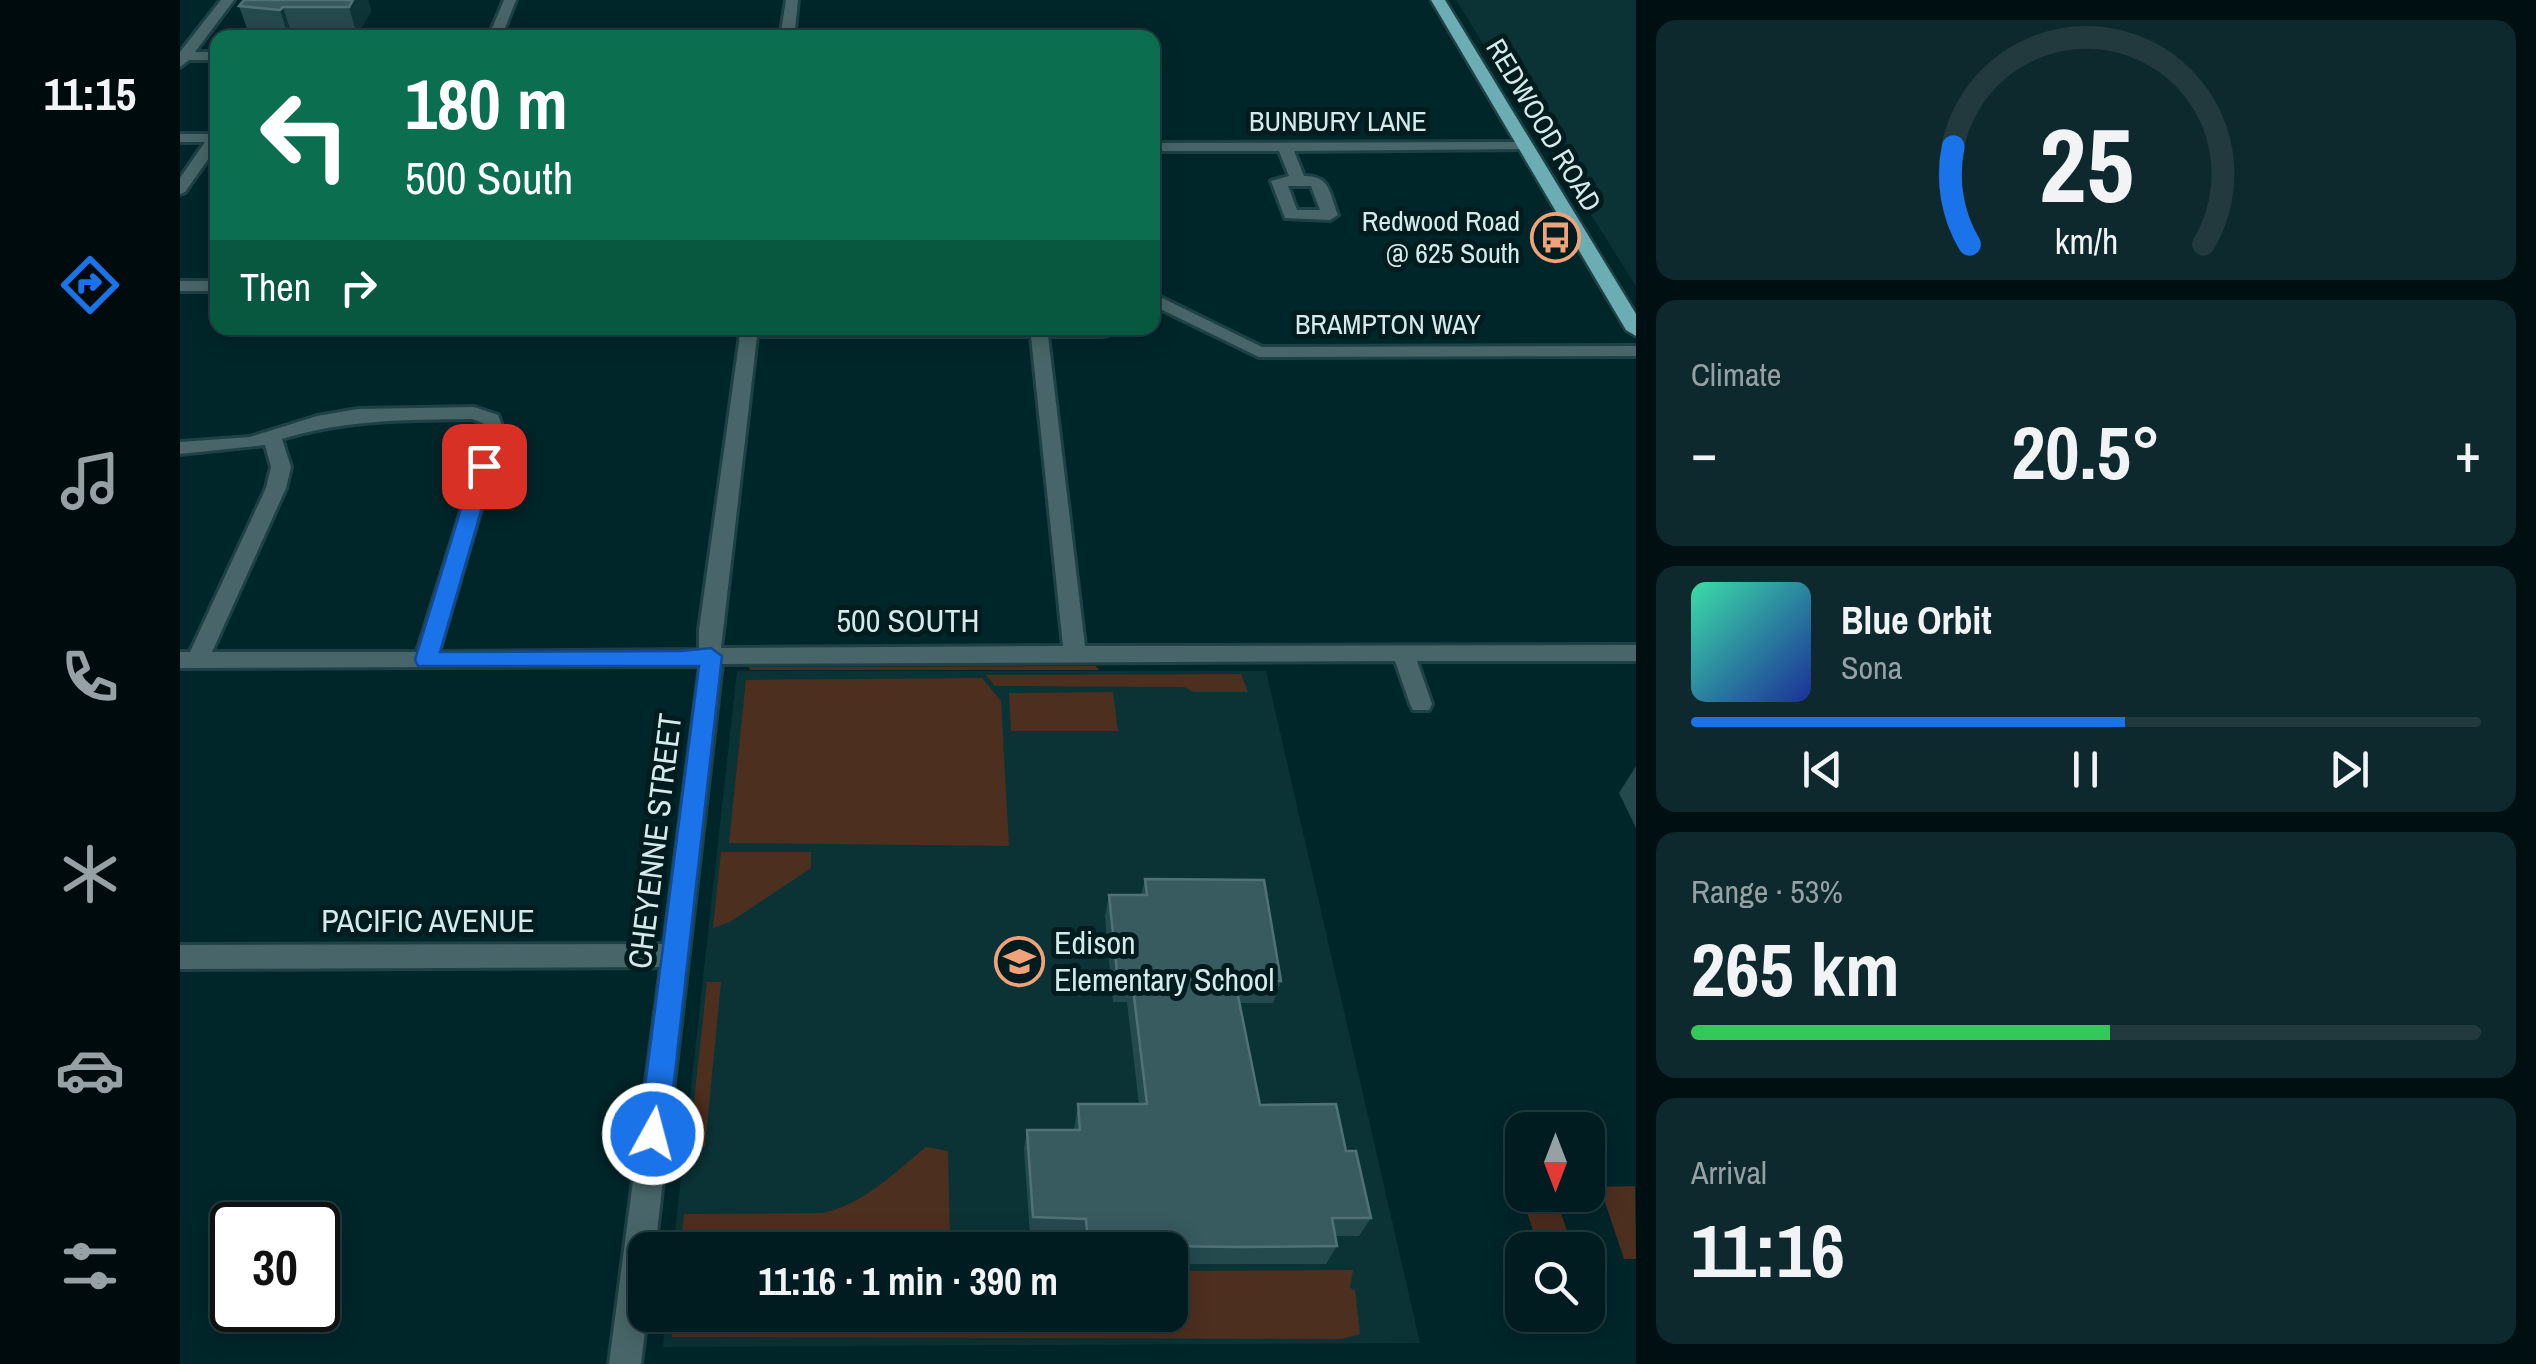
<!DOCTYPE html>
<html lang="en">
<head>
<meta charset="utf-8">
<style>
	:root { --surface:#001c20; --page:#0e292d; --text:#f1f3f6; --muted:#95a1a5; --line:#223a3e; --accent:#1a73e8 }
	body { margin:0; font-family:"Archivo Narrow",sans-serif; background:var(--page); color:var(--text); height:100vh; display:flex; flex-direction:column; font-size:38px; white-space:nowrap }
	* { box-sizing:border-box; margin:0 }
	p { font-size:32px; color:var(--muted) }
	.icon { flex:none; width:55px; height:55px; fill:none; stroke:currentColor; stroke-width:2; stroke-linecap:round; stroke-linejoin:round }
	.map { position:relative; flex:1; overflow:hidden }
	.details { display:flex; flex-direction:column; gap:20px; padding:20px; background:#000f12; width:900px }
	.details>* { flex:none }
	.hud { position:absolute; left:30px; top:30px; width:950px; height:305px; border-radius:20px; box-shadow:0 5px 25px #0003,0 0 0 2px var(--line); background:#0b6e4f; color:#fff; overflow:hidden }
	.needle { width:65px; rotate:180deg }
	.buttons { position:absolute; left:1325px; top:1112px; display:grid; gap:20px }
	.buttons a { display:grid; place-items:center; width:100px; height:100px; border-radius:20px; background:var(--surface); box-shadow:0 5px 25px #0003,0 0 0 2px var(--line); font-size:50px }
	.speed { position:absolute; left:30px; top:1202px; display:flex; gap:20px; font-size:50px; font-weight:700; text-align:center }
	.speed>* { display:grid; place-content:center; width:130px; height:130px; border-radius:50%; background:var(--surface); box-shadow:0 5px 25px #0003,0 0 0 2px var(--line); line-height:1 }
	.speed .limit { border:5px solid #111; border-radius:15px; background:#fff; color:#111 }
	.pin { position:absolute; display:grid; place-items:center; width:85px; height:85px; color:#fff; margin:-42px; border-radius:20px; box-shadow:0 5px 15px #0006 }
	.me { position:absolute; width:110px; margin:-55px; rotate:7deg; stroke-linejoin:round; filter:drop-shadow(0 0 8px #0008) }
	.turn { display:flex; align-items:center; gap:35px; height:210px; padding:0 30px; font-size:45px }
	.turn .icon { width:130px; height:130px; stroke-width:2.5 }
	.turn b { display:block; font-size:70px; line-height:85px }
	.then { display:flex; align-items:center; height:95px; padding:0 30px; background:#0003; gap:20px; font-size:38px }
	.big { font-size:75px; font-weight:700; line-height:1.1 }
	.details .widget { flex:1; display:flex; flex-direction:column; justify-content:center; gap:15px; min-width:0; padding:0 35px; border-radius:20px; background:var(--page) }
	.details .dial { align-items:center; gap:0 }
	.dial svg { height:260px; overflow:visible; fill:none; stroke:var(--line); stroke-width:7; stroke-linecap:round; text-anchor:middle }
	.dial text { fill:var(--text); stroke:none }
	.song { display:flex; align-items:center; gap:30px }
	.cover { width:120px; height:120px; border-radius:15px; background:linear-gradient(135deg,hsl(160 70% 55%),hsl(230 70% 35%)) }
	.played { height:10px; border-radius:5px; background:linear-gradient(90deg,var(--accent) 55%,var(--line) 55%) }
	.keys { display:flex; justify-content:space-around; direction:ltr }
	.heat { display:flex; justify-content:space-between; align-items:center; font-size:55px; direction:ltr }
	.charge { height:15px; border-radius:8px; background:linear-gradient(90deg,#34c759 53%,var(--line) 0) }
	.trip { position:absolute; left:448px; top:1232px; width:560px; height:100px; border-radius:20px; background:var(--surface); box-shadow:0 5px 25px #0003,0 0 0 2px var(--line); font-weight:700; line-height:100px; text-align:center }
	main { display:flex; flex:1; min-height:0 }
	.tab-bar { display:flex; flex-direction:column; width:180px; justify-content:space-around; align-items:center; background:#000b0d; color:var(--muted) }
	.tab-bar .icon { width:70px; height:70px }
	.tab-bar .active { color:var(--accent) }
	.tab-bar b { font-size:45px; color:var(--text) }
	.map>svg:first-child { display:block }
</style>
</head>
<body>
<main>
<nav class="tab-bar">
<b>11:15</b>
<svg class="icon active" aria-label="directions" viewBox="0 0 24 24"><path d="M12 3l9 9-9 9-9-9zM9 14v-3h6M13 9l2 2-2 2"/></svg>
<svg class="icon" aria-label="music" viewBox="0 0 24 24"><path d="M9 18V5l10-2v13"/><circle cx="6" cy="18" r="3"/><circle cx="16" cy="16" r="3"/></svg>
<svg class="icon" aria-label="phone" viewBox="0 0 24 24"><path d="M5 4h4l2 5-3 2q2 4 5 5l2-3 5 2v4C11 20 4 13 5 4z"/></svg>
<svg class="icon" aria-label="climate" viewBox="0 0 24 24"><path d="M12 3v18M4 7l16 10M4 17L20 7"/></svg>
<svg class="icon" aria-label="car" viewBox="0 0 24 24"><path d="M5 17H2v-5l4-1 3-4h7l3 4 3 1v5h-3M9 17h6M6 11h13"/><circle cx="7" cy="17" r="2"/><circle cx="17" cy="17" r="2"/></svg>
<svg class="icon" aria-label="filters" viewBox="0 0 24 24"><path d="M4 7h16M4 17h16"/><circle cx="9" cy="7" r="2"/><circle cx="15" cy="17" r="2"/></svg>
</nav>
<div class="map">
<svg width="1456" height="1364" viewBox="0 0 1456 1364">
	<rect width="100%" height="100%" fill="#00262a"/>
	<g fill="#0b3336">
		<path d="M1276,0H1456V286L1327,82Z"/>
		<path d="M557,671H1086L1240,1343L483,1347L486,1315H990V1250H493Z"/>
	</g>
	<g fill="#4d2f1f">
		<path d="M916,666L919,670H570L569,667Z"/>
		<path d="M1061,674L1068,692H1014L1004,687L815,686L806,675Z"/>
		<path d="M802,678L821,701L829,846L549,843L566,680Z"/>
		<path d="M933,692L938,731H831L829,693Z"/>
		<path d="M541,852H631V868L550,922L533,928Z"/>
		<path d="M527,982H541L525,1147H509Z"/>
		<path d="M746,1147L768,1151L770,1241L892,1243L893,1250H500L504,1214L643,1213C684,1204 714,1173 746,1147Z"/>
		<path d="M1338,1182H1342V1195H1375L1390,1240L1356,1241Z"/>
		<path d="M1455,1186L1456,1259H1444L1420,1187Z"/>
		<path d="M1173,1270L1170,1288L1175,1290L1180,1334L1161,1339L492,1337L494,1315H990V1271Z"/>
	</g>
	<g fill="none" stroke-linecap="round" stroke-linejoin="round">
		<defs>
			<g id="minor">
				<path d="M41,0H54L15,52H38V60H9L0,67V52Z"/>
				<path d="M324,0H336L321,38H308Z"/>
				<path d="M606,0H618L614,38H600Z"/>
				<path d="M0,134H38V145L5,192L0,194V178L25,142H0Z"/>
				<path d="M1343,142L1348,143V149L1114,151L1124,176C1151,176 1149,193 1158,215L1150,220L1105,218L1091,181L1109,176L1099,151H972V143ZM1108,186H1131L1140,210H1117Z"/>
				<rect x="0" y="281" width="38" height="10"/>
				<path d="M972,293L1082,347L1456,346V356L1079,357L972,305Z"/>
				<path d="M561,328H928V335L922,336H868L905,646L1456,645V661H1237L1252,704L1249,710H1233L1230,704L1215,661L542,664L475,1250H465L467,1315L461,1364H429L481,967L0,969V945L484,944L520,666L0,668V652H10L86,488L91,467L85,445L0,454V442L70,437L137,416L178,409L294,407L318,415L324,431L259,652L519,650V630ZM577,336H851L883,646L541,648ZM292,419L303,423L306,431L237,652H32L106,488L111,467L102,439C168,419 224,420 292,419Z"/>
			</g>
			<path id="primary" d="M1251,0H1265L1456,314V336L1446,330Z"/>
		</defs>
		<use href="#minor" stroke="#1e4145" stroke-width="6"/>
		<use href="#primary" stroke="#1e4145" stroke-width="5"/>
		<use href="#minor" fill="#486669" fill-rule="evenodd"/>
		<use href="#primary" fill="#6cacb3" fill-rule="evenodd"/>
	</g>
	<g fill="#254a4e">
		<path d="M64,0H188L191,11L177,35H112L110,38H103L69,34L59,6Z"/>
		<path d="M1456,766V828L1439,793Z"/>
		<path d="M965,879L1101,981L1093,1003H1059L1080,1105L1166,1151L1191,1218L1179,1236H1155L1157,1246L1146,1264H990V1250H902L901,1237L850,1236L844,1149L847,1130H894L898,1104H959L947,1002H933L925,917L929,895H961Z"/>
	</g>
	<g fill="#0e3438">
		<path d="M173,0H188L191,11L177,35L169,7Z"/>
		<path d="M103,7L112,35L109,38L100,10Z"/>
	</g>
	<g fill="#385b5f" stroke="#517275" stroke-width="2.5">
		<path d="M64,0H173L169,7H103L100,10L59,6Z"/>
		<path d="M965,879L1084,880L1101,981H1055L1080,1105L1156,1104L1166,1151H1176L1191,1218H1152L1157,1246L1057,1247L908,1245L906,1219L853,1217L847,1130H900L898,1104H967L952,980L938,981L929,895H967Z"/>
	</g>
	<path fill="#1a73e8" stroke="#114b97" stroke-width="2.5" d="M304,460L314,466L260,652L501,651L531,648L542,656L488,1134L484,1143L473,1148L463,1143L459,1134L519,666H238L235,660L294,466Z"/>
	<defs>
		<symbol id="bus-ring" viewBox="-11 -11 22 22"><circle r="9.5" fill="#001c1e" stroke="#f0a279" stroke-width="1.5"/><path d="M-5-6H5V4H4V6H2V4H-2V6H-4V4H-5ZM-3.5-4V0h7V-4ZM-3.5 1.2v1.5H-2V1.2ZM2 1.2v1.5H3.5V1.2Z" fill="#f0a279"/></symbol>
		<symbol id="school-ring" viewBox="-11 -11 22 22"><circle r="9.5" fill="#001c1e" stroke="#f0a279" stroke-width="1.5"/><path d="M0-5L7-2L0 1L-7-2ZM-4 1L0 2.5L4 1V4Q0 6-4 4Z" fill="#f0a279"/></symbol>
	</defs>
	<g fill-rule="evenodd">
		<use href="#bus-ring" x="1348" y="210" width="55" height="55"/>
		<use href="#school-ring" x="812" y="934" width="55" height="55"/>
	</g>
	<g text-anchor="middle" stroke-width="10" stroke-linejoin="round" paint-order="stroke">
		<g font-size="28" fill="#d6eaec" stroke="#001c1e">
			<text x="1158" y="131">BUNBURY LANE</text>
			<text transform="translate(1364 125) rotate(59)" y="10">REDWOOD ROAD</text>
			<text x="1208" y="334">BRAMPTON WAY</text>
		</g>
		<g font-size="28" fill="#d6eaec" stroke="#001c1e" text-anchor="end">
			<text x="1340" y="231">Redwood Road<tspan x="1340" dy="32">@ 625 South</tspan></text>
		</g>
		<g font-size="32" fill="#d6eaec" stroke="#001c1e">
			<text x="728" y="632">500 SOUTH</text>
			<text transform="translate(475 841) rotate(-83)" y="11">CHEYENNE STREET</text>
			<text x="248" y="932">PACIFIC AVENUE</text>
		</g>
		<g font-size="32" fill="#d6eaec" stroke="#001c1e" text-anchor="start">
			<text x="874" y="954">Edison<tspan x="874" dy="37">Elementary School</tspan></text>
		</g>
	</g>
</svg>
<div class="buttons">
<a><svg class="needle" viewBox="-14 -14 28 28"><path d="M0-13l5 13h-10z" fill="#e53935"/><path d="M0 13l5-13h-10z" fill="#95a1a5"/></svg></a>
<a><svg class="icon" aria-label="search" viewBox="0 0 24 24"><circle cx="10" cy="10" r="6"/><path d="M15 15l6 6"/></svg></a>
</div>
<div class="speed"><div class="limit">30</div></div>
<div class="pin" style="left:304px;top:466px;background:#d93025"><svg class="icon" aria-label="arrive" viewBox="0 0 24 24"><path d="M6 21V4h12l-3 4 3 4H6"/></svg></div>
<svg class="me" style="left:473px;top:1134px" viewBox="-20 -20 40 40"><circle r="17" fill="#1a73e8" stroke="#fff" stroke-width="3"/><path d="M0-11L8 9 0 5-8 9z" fill="#fff"/></svg>
<div class="trip">11:16 · 1 min · 390 m</div>
<div class="hud">
<div class="turn"><svg class="icon" aria-label="left" viewBox="0 0 24 24"><path d="M17 20v-9H6M10 6l-5 5 5 5"/></svg><div><b>180 m</b>500 South</div></div>
<div class="then">Then<svg class="icon" aria-label="right" viewBox="0 0 24 24"><path d="M7 20v-9h11M14 6l5 5-5 5"/></svg></div>
</div>
</div>
<section class="details">
<div class="widget dial"><svg viewBox="0 0 100 80">
<path d="M14 69A42 42 0 1 1 86 69"/>
<path d="M14 69A42 42 0 0 1 9 39" stroke="#1a73e8"/>
<text x="50" y="56" font-size="32" font-weight="700">25</text>
<text x="50" y="72" font-size="11">km/h</text>
</svg></div>
<div class="widget"><p>Climate</p>
<div class="heat"><a>−</a><b class="big">20.5°</b><a>+</a></div>
</div>
<div class="widget">
<div class="song"><i class="cover"></i><div><b>Blue Orbit</b><p>Sona</p></div></div>
<div class="played"></div>
<div class="keys"><svg class="icon" aria-label="previous" viewBox="0 0 24 24"><path d="M18 5L8 12l10 7zM5 5v14"/></svg><svg class="icon" aria-label="pause" viewBox="0 0 24 24"><path d="M8 5v14M16 5v14"/></svg><svg class="icon" aria-label="next" viewBox="0 0 24 24"><path d="M6 5l10 7-10 7zM19 5v14"/></svg></div>
</div>
<div class="widget"><p>Range · 53%</p><b class="big">265 km</b><div class="charge"></div></div>
<div class="widget"><p>Arrival</p><b class="big">11:16</b></div>
</section>
</main>
</body>
</html>
